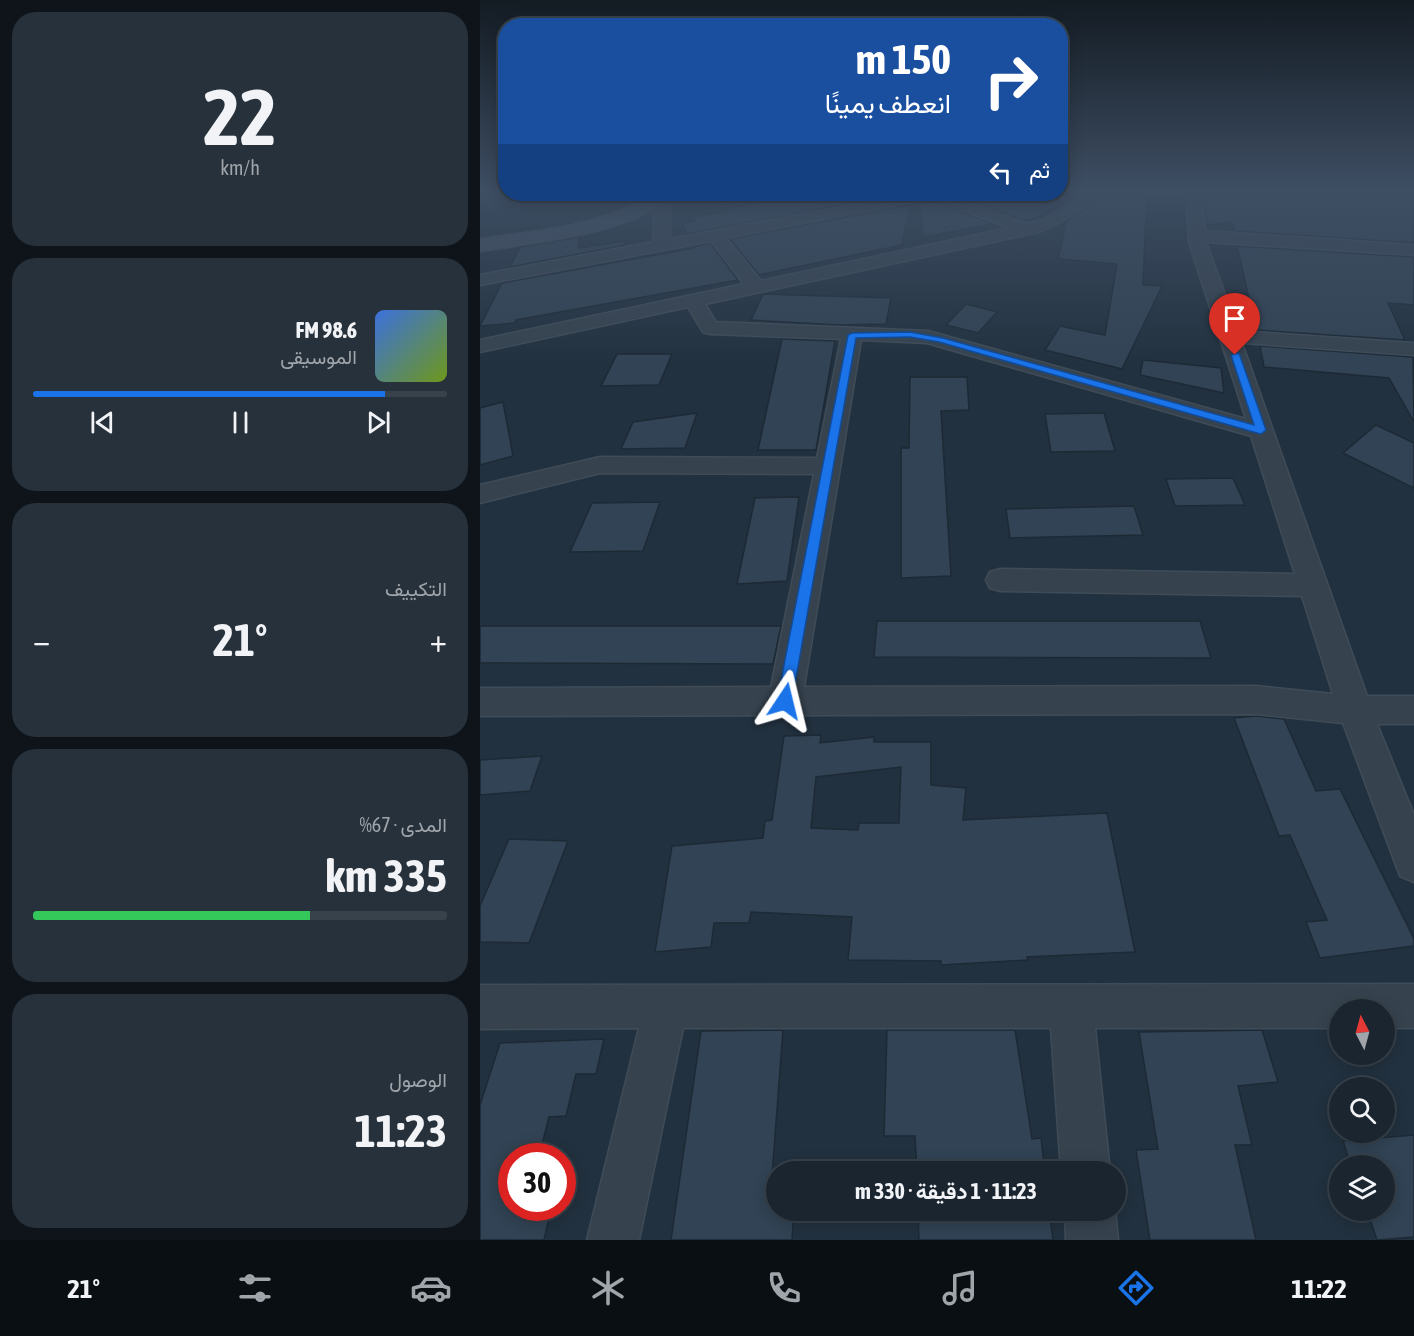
<!DOCTYPE html>
<html lang="ar">
<head>
<meta charset="utf-8">
<style>
	:root { --surface:#1a252f; --page:#27313b; --text:#f1f3f6; --muted:#9fa5aa; --line:#38424b; --accent:#1a73e8 }
	body { margin:0; font-family:"Asap Condensed",Vazirmatn,sans-serif; background:var(--page); color:var(--text); direction:rtl; height:100vh; display:flex; flex-direction:column; font-size:22px; white-space:nowrap }
	* { box-sizing:border-box; margin:0 }
	p { font-size:20px; color:var(--muted) }
	.icon { flex:none; width:33px; height:33px; fill:none; stroke:currentColor; stroke-width:2; stroke-linecap:round; stroke-linejoin:round }
	.map { position:relative; flex:1; overflow:hidden; direction:ltr }
	.panel { display:flex; flex-direction:column; gap:12px; padding:12px; background:#0e141a; width:480px }
	.panel>* { flex:none }
	.top-card { position:absolute; left:18px; top:18px; width:570px; height:183px; border-radius:24px; box-shadow:0 3px 15px #0003,0 0 0 2px var(--line); direction:rtl; background:#1a4fa0; color:#fff; overflow:hidden }
	.needle { width:39px; rotate:354deg }
	.controls { position:absolute; left:849px; top:999px; display:grid; gap:12px }
	.controls a { display:grid; place-items:center; width:66px; height:66px; border-radius:50%; background:var(--surface); box-shadow:0 3px 15px #0003,0 0 0 2px var(--line); font-size:30px }
	.speed { position:absolute; left:18px; top:1143px; display:flex; gap:12px; font-size:30px; font-weight:700; text-align:center }
	.speed>* { display:grid; place-content:center; width:78px; height:78px; border-radius:50%; background:var(--surface); box-shadow:0 3px 15px #0003,0 0 0 2px var(--line); line-height:1 }
	.speed .limit { border:9px solid #d22; background:#fff; color:#111 }
	.pin { position:absolute; display:grid; place-items:center; width:51px; height:51px; color:#fff; margin:-62px -26px; border-radius:50% 50% 50% 0; rotate:-45deg; box-shadow:0 0 6px #0007 }
	.pin .icon { rotate:45deg }
	.me { position:absolute; width:66px; margin:-33px; rotate:10deg; stroke-linejoin:round; filter:drop-shadow(0 0 4px #0008) }
	.turn { display:flex; align-items:center; gap:21px; height:126px; padding:0 18px; font-size:27px }
	.turn .icon { width:78px; height:78px; stroke-width:2.5 }
	.turn b { display:block; font-size:42px; line-height:51px }
	.then { display:flex; align-items:center; height:57px; padding:0 18px; background:#0003; gap:12px; font-size:22px }
	.big { font-size:45px; font-weight:700; line-height:1.1 }
	.panel .tile { flex:1; display:flex; flex-direction:column; justify-content:center; gap:9px; min-width:0; padding:0 21px; border-radius:24px; background:var(--page) }
	.panel .dial { align-items:center; gap:0 }
	.dial b { font-size:78px; line-height:1 }
	.song { display:flex; align-items:center; gap:18px }
	.cover { width:72px; height:72px; border-radius:9px; background:linear-gradient(135deg,hsl(220 70% 55%),hsl(80 70% 35%)) }
	.played { height:6px; border-radius:3px; background:linear-gradient(90deg,var(--accent) 85%,var(--line) 85%) }
	.keys { display:flex; justify-content:space-around; direction:ltr }
	.heat { display:flex; justify-content:space-between; align-items:center; font-size:33px; direction:ltr }
	.charge { height:9px; border-radius:4px; background:linear-gradient(90deg,#34c759 67%,var(--line) 0) }
	.trip { position:absolute; left:286px; top:1161px; width:360px; height:60px; border-radius:30px; background:var(--surface); box-shadow:0 3px 15px #0003,0 0 0 2px var(--line); font-weight:700; line-height:60px; text-align:center; direction:rtl }
	.dock { display:flex; height:96px; justify-content:space-around; align-items:center; background:#0a0f13; color:var(--muted) }
	.dock .icon { width:42px; height:42px }
	.dock .selected { color:var(--accent) }
	.dock b { font-size:27px; color:var(--text) }
	main { display:flex; flex:1; min-height:0 }
	.map>svg:first-child { display:block }
</style>
</head>
<body>
<main>
<div class="map">
<svg width="934" height="1240" viewBox="0 0 934 1240">
	<rect width="100%" height="100%" fill="#22313f"/>
	<g fill="#314354" stroke="#1d2a36" stroke-width="1.5" fill-rule="evenodd">
		<path d="M594,191H608L551,220L541,219L472,194H594Z"/>
		<path d="M633,191H667L663,283V285L682,286L642,369L565,350L580,326L625,335L637,264L578,259L587,220Z"/>
		<path d="M733,191H885L886,193L934,196V243L754,231L752,222L727,225L725,210Z"/>
		<path d="M320,194H368L370,196L389,194L392,199L207,234L202,223L215,221L213,217L249,211L247,208Z"/>
		<path d="M452,200L513,224L443,237L440,203Z"/>
		<path d="M430,205L422,245L279,275L250,239Z"/>
		<path d="M99,237V248L144,241L145,245L30,267L40,247Z"/>
		<path d="M230,243L258,280L36,320L35,323L0,326L22,283L214,248L213,247Z"/>
		<path d="M757,246L934,257V305L908,303L925,340L776,330Z"/>
		<path d="M283,294L411,298L406,324L358,325L271,320Z"/>
		<path d="M486,304L517,312L498,333L466,325Z"/>
		<path d="M302,339L355,341L336,450H278Z"/>
		<path d="M780,346L933,357L934,422L909,378L784,367Z"/>
		<path d="M137,354H192L179,385L121,386Z"/>
		<path d="M663,360L741,368L744,393L660,375Z"/>
		<path d="M430,377H487L489,410L461,411L471,576L421,578V448H429Z"/>
		<path d="M23,402L33,456L0,465V408Z"/>
		<path d="M217,413L205,448L141,449L153,422Z"/>
		<path d="M624,413L635,451L571,452L565,414Z"/>
		<path d="M896,425L934,443V488L863,453Z"/>
		<path d="M753,478L765,505L695,506L686,479Z"/>
		<path d="M319,497L307,581L257,584L275,498Z"/>
		<path d="M180,502L163,551L90,552L112,503Z"/>
		<path d="M654,506L663,535L530,538L526,509Z"/>
		<path d="M397,621H720L731,658L394,657Z"/>
		<path d="M0,626H301L293,664L0,663Z"/>
		<path d="M776,716L804,719L836,791L860,789L934,939V946L840,958L826,922L847,920L810,835L799,836L754,718Z"/>
		<path d="M341,735L340,743L394,737V742H451V785L486,788L483,820L627,813L655,952L547,957L548,960L461,965V961L368,960L372,917L271,912L269,923H234L231,947L175,952L192,846L283,838L285,821L292,820L304,736ZM421,767L419,823H379L378,830L331,828L336,777Z"/>
		<path d="M62,756L50,791L0,795V760Z"/>
		<path d="M29,839L88,841L49,943L0,942V906Z"/>
		<path d="M303,1030L292,1176H297V1210H314L312,1240H191L221,1031Z"/>
		<path d="M407,1030H535L552,1139L561,1138L565,1172H437L435,1136H404Z"/>
		<path d="M782,1030L798,1082L758,1086L772,1145H755L776,1240H670L656,1150L678,1149L659,1032Z"/>
		<path d="M124,1039L116,1074H96L86,1116L69,1117L59,1156H32V1208H46L45,1211L71,1209L64,1240H0V1105L20,1043Z"/>
		<path d="M934,1135V1237L897,1240L887,1210H904V1166H871L863,1141Z"/>
		<path d="M438,1210H569L573,1240H439Z"/>
	</g>
	<g fill="none" stroke-linecap="round" stroke-linejoin="round">
		<defs>
			<g id="street">
				<path d="M612,191H631L575,225L559,232L225,304L236,322L448,331L766,419L709,242L707,210L715,191H731L723,210L725,231L934,245V255L726,242L758,331L934,343V355L762,343L887,696H934V724H897L934,815V882L920,876L863,723L776,714L0,716V688L291,687L334,474L120,473L0,503V485L120,457L337,458L361,339L230,334L223,332L208,307L0,352V340L264,284L231,241L0,285V275L173,242L175,194L190,195V239L429,194H467L548,224L563,219ZM452,198L529,228L281,281L246,238ZM381,340L447,343L771,436L815,574L520,569L510,572L506,580L510,588L520,591L822,596L853,694L776,686L324,687Z"/>
				<path d="M934,984V1028H904V1010H860V1028H615L630,1172H581L571,1028H203L159,1240H107L159,1028L0,1029V985Z"/>
				<path d="M585,1210H635L638,1240H586Z"/>
			</g>
			<path id="secondary" d="M172,194H191C164,232 45,244 0,251V239C60,230 120,227 172,194Z"/>
		</defs>
		<use href="#street" stroke="#3f4c58" stroke-width="3"/>
		<use href="#secondary" stroke="#3f4c58" stroke-width="3"/>
		<use href="#street" fill="#36434f" fill-rule="evenodd"/>
		<use href="#secondary" fill="#445262" fill-rule="evenodd"/>
	</g>
	<linearGradient id="sky" x2="0" y2="1"><stop stop-color="#131b23"/><stop offset="0.52" stop-color="#3e4e63"/><stop offset="1" stop-color="#3e4e63" stop-opacity="0"/></linearGradient>
	<rect width="934" height="365" fill="url(#sky)"/>
	<path fill="#1a73e8" stroke="#114b97" stroke-width="1.5" d="M430,332L463,338L774,425L751,355L759,353L786,430L781,434L777,433L459,342L430,337L376,338L312,701L310,706L305,707L300,706L297,701L368,335L372,333Z"/>
</svg>
<div class="controls">
<a><svg class="needle" viewBox="-14 -14 28 28"><path d="M0-13l5 13h-10z" fill="#e53935"/><path d="M0 13l5-13h-10z" fill="#9fa5aa"/></svg></a>
<a><svg class="icon" aria-label="search" viewBox="0 0 24 24"><circle cx="10" cy="10" r="6"/><path d="M15 15l6 6"/></svg></a>
<a><svg class="icon" aria-label="layers" viewBox="0 0 24 24"><path d="M12 4l9 5-9 5-9-5zM3 14l9 5 9-5"/></svg></a>
</div>
<div class="speed"><div class="limit">30</div></div>
<div class="pin" style="left:755px;top:355px;background:#d93025"><svg class="icon" aria-label="arrive" viewBox="0 0 24 24"><path d="M6 21V4h12l-3 4 3 4H6"/></svg></div>
<svg class="me" style="left:305px;top:701px" viewBox="-20 -20 40 40"><path d="M0-17L14 15 0 8-14 15z" fill="#1a73e8" stroke="#fff" stroke-width="4"/></svg>
<div class="trip">11:23 · 1 دقيقة · 330 m</div>
<div class="top-card">
<div class="turn"><svg class="icon" aria-label="right" viewBox="0 0 24 24"><path d="M7 20v-9h11M14 6l5 5-5 5"/></svg><div><b>150 m</b>انعطف يمينًا</div></div>
<div class="then">ثم<svg class="icon" aria-label="left" viewBox="0 0 24 24"><path d="M17 20v-9H6M10 6l-5 5 5 5"/></svg></div>
</div>
</div>
<section class="panel">
<div class="tile dial"><b>22</b><p>km/h</p></div>
<div class="tile">
<div class="song"><i class="cover"></i><div><b>98.6 FM</b><p>الموسيقى</p></div></div>
<div class="played"></div>
<div class="keys"><svg class="icon" aria-label="previous" viewBox="0 0 24 24"><path d="M18 5L8 12l10 7zM5 5v14"/></svg><svg class="icon" aria-label="pause" viewBox="0 0 24 24"><path d="M8 5v14M16 5v14"/></svg><svg class="icon" aria-label="next" viewBox="0 0 24 24"><path d="M6 5l10 7-10 7zM19 5v14"/></svg></div>
</div>
<div class="tile"><p>التكييف</p>
<div class="heat"><a>−</a><b class="big">21°</b><a>+</a></div>
</div>
<div class="tile"><p>المدى · 67%</p><b class="big">335 km</b><div class="charge"></div></div>
<div class="tile"><p>الوصول</p><b class="big">11:23</b></div>
</section>
</main>
<nav class="dock">
<b>11:22</b>
<svg class="icon selected" aria-label="directions" viewBox="0 0 24 24"><path d="M12 3l9 9-9 9-9-9zM9 14v-3h6M13 9l2 2-2 2"/></svg>
<svg class="icon" aria-label="music" viewBox="0 0 24 24"><path d="M9 18V5l10-2v13"/><circle cx="6" cy="18" r="3"/><circle cx="16" cy="16" r="3"/></svg>
<svg class="icon" aria-label="phone" viewBox="0 0 24 24"><path d="M5 4h4l2 5-3 2q2 4 5 5l2-3 5 2v4C11 20 4 13 5 4z"/></svg>
<svg class="icon" aria-label="climate" viewBox="0 0 24 24"><path d="M12 3v18M4 7l16 10M4 17L20 7"/></svg>
<svg class="icon" aria-label="car" viewBox="0 0 24 24"><path d="M5 17H2v-5l4-1 3-4h7l3 4 3 1v5h-3M9 17h6M6 11h13"/><circle cx="7" cy="17" r="2"/><circle cx="17" cy="17" r="2"/></svg>
<svg class="icon" aria-label="filters" viewBox="0 0 24 24"><path d="M4 7h16M4 17h16"/><circle cx="9" cy="7" r="2"/><circle cx="15" cy="17" r="2"/></svg>
<b>21°</b>
</nav>
</body>
</html>
